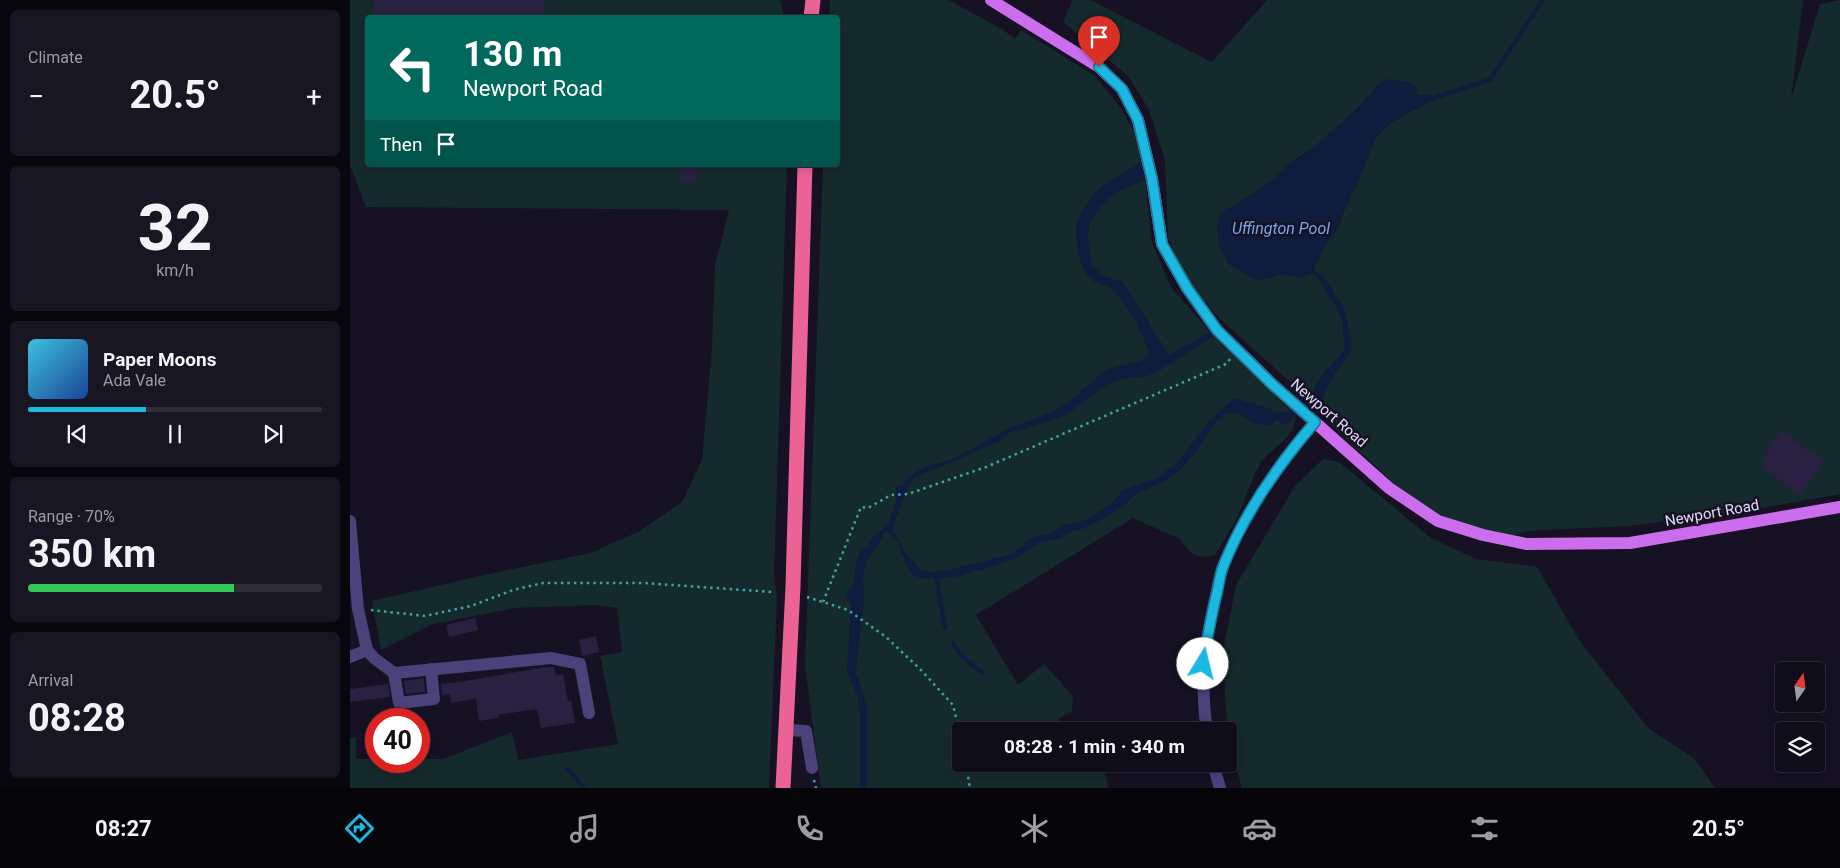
<!DOCTYPE html>
<html lang="en">
<head>
<meta charset="utf-8">
<style>
	:root { --surface:#100d1a; --page:#191623; --text:#f1f3f6; --muted:#9c9ca2; --line:#302d39; --accent:#1db8e1 }
	body { margin:0; font-family:Roboto,sans-serif; background:var(--page); color:var(--text); height:100vh; display:flex; flex-direction:column; font-size:19px; white-space:nowrap }
	* { box-sizing:border-box; margin:0 }
	p { font-size:16px; color:var(--muted) }
	.icon { flex:none; width:28px; height:28px; fill:none; stroke:currentColor; stroke-width:2; stroke-linecap:round; stroke-linejoin:round }
	.map { position:relative; flex:1; overflow:hidden }
	.panel { display:flex; flex-direction:column; gap:10px; padding:10px; background:#09070e; width:350px }
	.panel>* { flex:none }
	.top-card { position:absolute; left:15px; top:15px; width:475px; height:152px; border-radius:5px; box-shadow:0 2px 8px #0003,0 0 0 1px var(--line); background:#00695c; color:#fff; overflow:hidden }
	.needle { width:32px; rotate:14deg }
	.fabs { position:absolute; left:1425px; top:662px; display:grid; gap:10px }
	.fabs a { display:grid; place-items:center; width:50px; height:50px; border-radius:5px; background:var(--surface); box-shadow:0 2px 8px #0003,0 0 0 1px var(--line); font-size:25px }
	.speed { position:absolute; left:15px; top:708px; display:flex; gap:10px; font-size:25px; font-weight:700; text-align:center }
	.speed>* { display:grid; place-content:center; width:65px; height:65px; border-radius:50%; background:var(--surface); box-shadow:0 2px 8px #0003,0 0 0 1px var(--line); line-height:1 }
	.speed .limit { border:8px solid #d22; background:#fff; color:#111 }
	.pin { position:absolute; display:grid; place-items:center; width:42px; height:42px; color:#fff; margin:-51px -21px; border-radius:50% 50% 50% 0; rotate:-45deg; box-shadow:0 0 5px #0007 }
	.pin .icon { rotate:45deg }
	.me { position:absolute; width:55px; margin:-28px; rotate:9deg; stroke-linejoin:round; filter:drop-shadow(0 0 4px #0008) }
	.turn { display:flex; align-items:center; gap:18px; height:105px; padding:0 15px; font-size:22px }
	.turn .icon { width:65px; height:65px; stroke-width:2.5 }
	.turn b { display:block; font-size:35px; line-height:42px }
	.then { display:flex; align-items:center; height:48px; padding:0 15px; background:#0003; gap:10px; font-size:19px }
	.big { font-size:38px; font-weight:700; line-height:1.1 }
	.panel .widget { flex:1; display:flex; flex-direction:column; justify-content:center; gap:8px; min-width:0; padding:0 18px; border-radius:8px; background:var(--page) }
	.panel .dial { align-items:center; gap:0 }
	.dial b { font-size:65px; line-height:1 }
	.song { display:flex; align-items:center; gap:15px }
	.cover { width:60px; height:60px; border-radius:8px; background:linear-gradient(135deg,hsl(190 70% 55%),hsl(220 70% 35%)) }
	.played { height:5px; border-radius:2px; background:linear-gradient(90deg,var(--accent) 40%,var(--line) 40%) }
	.keys { display:flex; justify-content:space-around; direction:ltr }
	.heat { display:flex; justify-content:space-between; align-items:center; font-size:28px; direction:ltr }
	.charge { height:8px; border-radius:4px; background:linear-gradient(90deg,#34c759 70%,var(--line) 0) }
	.trip { position:absolute; left:602px; top:722px; width:285px; height:50px; border-radius:5px; background:var(--surface); box-shadow:0 2px 8px #0003,0 0 0 1px var(--line); font-weight:700; line-height:50px; text-align:center }
	.tab-bar { display:flex; height:80px; justify-content:space-around; align-items:center; background:#06050a; color:var(--muted) }
	.tab-bar .icon { width:35px; height:35px }
	.tab-bar .current { color:var(--accent) }
	.tab-bar b { font-size:22px; color:var(--text) }
	main { display:flex; flex:1; min-height:0 }
	.map>svg:first-child { display:block }
</style>
</head>
<body>
<main>
<section class="panel">
<div class="widget"><p>Climate</p>
<div class="heat"><a>−</a><b class="big">20.5°</b><a>+</a></div>
</div>
<div class="widget dial"><b>32</b><p>km/h</p></div>
<div class="widget">
<div class="song"><i class="cover"></i><div><b>Paper Moons</b><p>Ada Vale</p></div></div>
<div class="played"></div>
<div class="keys"><svg class="icon" aria-label="previous" viewBox="0 0 24 24"><path d="M18 5L8 12l10 7zM5 5v14"/></svg><svg class="icon" aria-label="pause" viewBox="0 0 24 24"><path d="M8 5v14M16 5v14"/></svg><svg class="icon" aria-label="next" viewBox="0 0 24 24"><path d="M6 5l10 7-10 7zM19 5v14"/></svg></div>
</div>
<div class="widget"><p>Range · 70%</p><b class="big">350 km</b><div class="charge"></div></div>
<div class="widget"><p>Arrival</p><b class="big">08:28</b></div>
</section>
<div class="map">
<svg width="1490" height="788" viewBox="0 0 1490 788">
	<rect width="100%" height="100%" fill="#161123"/>
	<g fill="#152a2c">
		<path d="M0,0H430L434,17L18,18V165H437L424,576L427,598L419,788H0V738L6,737V759H26V761H69V759H93L162,732L168,760L268,744L250,656L272,652L267,608L247,605L165,608L83,624L31,650L22,601L125,577L240,553L288,532L332,502L352,460L362,348L365,265L379,210L16,207L0,165Z"/>
		<path d="M480,0H598L652,29L665,39L671,30L744,75L770,107L785,133L795,180L802,243L821,287L860,332L946,416C944,439 924,446 912,461C903,474 899,490 893,504C886,522 875,539 865,555L851,557L840,552L830,539L783,518L626,615L668,685L694,664L723,696L722,712L711,717L702,731H611V764H753L758,788H471L455,666L473,165H488V18L479,17Z"/>
		<path d="M723,0H740L862,62L917,0H1453L1441,99L1470,4L1490,0V494L1389,512L1279,526L1176,531L1163,536L1121,529L1067,505L961,406L972,400L977,386L996,355L991,307L980,295L974,277L963,271L976,243L987,230L992,215L1006,186L1024,141L1032,130L1042,122L1085,98L1078,95H1067L1065,93L1032,81L1008,108L966,146L940,163L921,181L886,205L875,210L916,279L931,274L950,277L962,273L970,280L977,294L988,309L992,319L995,349L989,357L972,375L959,399L870,319L839,283L818,238L815,161L799,110L779,77L713,22Z"/>
		<path d="M973,459L989,462L1081,538L1126,559L1187,567L1229,640L1299,729L1344,758L1365,788H892L879,740V731H877L873,650L886,585L945,486Z"/>
	</g>
	<path fill="#101c3d" d="M1038,79L1062,83L1066,87L1067,95H1078L1086,98L1042,122L1032,130L1024,141L1006,186L992,215L987,230L976,243L963,270L974,277L980,295L991,307L998,342L996,355L977,386L972,400L946,416L936,425L926,420L922,425L905,424L888,413H881L874,415L866,422L856,436L848,450L829,471L817,480L788,493L767,511L736,528L720,532L709,539L689,543L665,559L610,576L587,579L570,578L563,575L555,563L548,542L537,531L533,534L529,544L517,560L513,574L514,599L506,672L517,707V788H510V715L507,695L497,670L501,605L496,595L497,592L503,586L507,559L511,551L519,545L522,538L539,523L546,502V487L551,486L560,476L574,467L601,460L657,429L705,411L722,399L756,370L794,360L799,353C796,339 775,301 764,291C757,284 745,285 738,276C730,267 724,238 726,225C729,214 740,198 748,190C761,177 780,172 792,160L795,180L769,191L756,202L740,221L738,239L742,265L754,276L773,282L819,355L860,332L864,336L807,372L797,376L776,378L758,384L715,416L659,433L650,441L564,478L556,491L542,531L548,538L554,551L572,571L582,572L599,570L662,554L683,537L701,534L714,525L730,522L737,519L762,503L773,490L805,479L827,463L861,419L884,398L919,408L925,413L941,411L955,403L972,375L989,357L995,349L992,319L988,309L977,294L970,280L962,273L950,277L931,274L916,279L906,280L880,265L871,250L868,238L867,226L870,215L875,210L886,205L921,181L940,163L956,154L1008,108L1032,81Z"/>
	<g fill="none" stroke-linecap="round" stroke-linejoin="round">
		<g stroke="#101c3d" stroke-width="4.5">
			<path d="M1080,99L1140,80L1193,0"/>
			<path d="M975,282L993,311L999,340L998,353L987,367"/>
			<path d="M586,576L595,628"/>
			<path d="M603,644L612,656L632,673"/>
			<path d="M218,769L234,788"/>
		</g>
	</g>
	<g fill="#2a2042">
		<path d="M24,0H195L194,18H24Z"/>
		<circle cx="339" cy="173" r="9"/>
		<path d="M1431,431L1474,461L1450,495L1413,469L1417,463L1412,459Z"/>
		<path d="M125,618L128,630L99,637L96,625Z"/>
		<path d="M246,636L249,652L232,656L229,640Z"/>
		<path d="M196,667H204L206,675L213,674L218,701L221,700L225,723L191,728L187,709L148,715L149,718L129,721L126,699L101,703L100,694L92,696L91,684L115,681Z"/>
		<path d="M74,678L75,692L56,694L54,681Z"/>
		<path d="M38,684L40,697L0,702V689Z"/>
	</g>
	<g fill="none" stroke-linecap="round" stroke-linejoin="round">
		<g stroke="#3ea3a8" stroke-width="2.5" stroke-dasharray="2.5 4" stroke-linecap="butt">
			<path d="M457,597L498,610L536,637L571,670L603,705L611,738"/>
			<path d="M473,602L511,507L518,508L541,495L558,494L636,467L876,364L880,359"/>
			<path d="M21,610L75,616L121,606L163,590L193,583H294L422,592"/>
			<path d="M616,764L620,788"/>
			<path d="M464,780L466,788"/>
		</g>
		<g stroke="#4b427c" stroke-width="12">
			<path d="M0,521L8,609L17,650L24,658L44,673L201,658L230,664L239,713"/>
			<path d="M0,657L17,650"/>
			<path d="M44,673L49,703L84,699L81,669"/>
			<path d="M436,730L456,731L462,768"/>
			<path d="M857,731C850,682 854,647 865,599C868,588 869,576 873,566C895,513 928,465 965,422"/>
			<path d="M863,764L870,788"/>
		</g>
		<path stroke="#cb6dec" stroke-width="12" d="M641,0L749,67L772,89L788,120L802,179L812,244L837,288L867,330L922,384L1039,488L1088,521L1133,535L1176,544L1280,543L1490,507"/>
		<g stroke="#eb6295" stroke-width="15">
			<path d="M461,18L463,0"/>
			<path d="M433,788L443,586L455,165"/>
		</g>
	</g>
	<g fill="none" stroke-linecap="round" stroke-linejoin="round">
		<defs>
			<path id="route" d="M749,67L772,89L788,120L802,179L812,244L837,288L867,330L922,384L965,422C928,465 894,513 873,567C870,575 869,584 867,593C861,616 857,640 853,664"/>
		</defs>
		<use href="#route" stroke="#137892" stroke-width="12"/>
		<use href="#route" stroke="#1db8e1" stroke-width="9"/>
	</g>
	<g text-anchor="middle" stroke-width="5" stroke-linejoin="round" paint-order="stroke">
		<g font-size="15" fill="#e0d8fa" stroke="#161123">
			<text transform="translate(979 413) rotate(41)" y="5">Newport Road</text>
			<text transform="translate(1362 513) rotate(-10)" y="5">Newport Road</text>
		</g>
		<g font-size="16" font-style="italic" fill="#73a7ed" stroke="#161123">
			<text x="931" y="234">Uffington Pool</text>
		</g>
	</g>
</svg>
<div class="fabs">
<a><svg class="needle" viewBox="-14 -14 28 28"><path d="M0-13l5 13h-10z" fill="#e53935"/><path d="M0 13l5-13h-10z" fill="#9c9ca2"/></svg></a>
<a><svg class="icon" aria-label="layers" viewBox="0 0 24 24"><path d="M12 4l9 5-9 5-9-5zM3 14l9 5 9-5"/></svg></a>
</div>
<div class="speed"><div class="limit">40</div></div>
<div class="pin" style="left:749px;top:67px;background:#d93025"><svg class="icon" aria-label="arrive" viewBox="0 0 24 24"><path d="M6 21V4h12l-3 4 3 4H6"/></svg></div>
<svg class="me" style="left:853px;top:664px" viewBox="-20 -20 40 40"><circle r="19" fill="#fff"/><path d="M0-13L10 11 0 6-10 11z" fill="#1db8e1"/></svg>
<div class="trip">08:28 · 1 min · 340 m</div>
<div class="top-card">
<div class="turn"><svg class="icon" aria-label="left" viewBox="0 0 24 24"><path d="M17 20v-9H6M10 6l-5 5 5 5"/></svg><div><b>130 m</b>Newport Road</div></div>
<div class="then">Then<svg class="icon" aria-label="arrive" viewBox="0 0 24 24"><path d="M6 21V4h12l-3 4 3 4H6"/></svg></div>
</div>
</div>
</main>
<nav class="tab-bar">
<b>08:27</b>
<svg class="icon current" aria-label="directions" viewBox="0 0 24 24"><path d="M12 3l9 9-9 9-9-9zM9 14v-3h6M13 9l2 2-2 2"/></svg>
<svg class="icon" aria-label="music" viewBox="0 0 24 24"><path d="M9 18V5l10-2v13"/><circle cx="6" cy="18" r="3"/><circle cx="16" cy="16" r="3"/></svg>
<svg class="icon" aria-label="phone" viewBox="0 0 24 24"><path d="M5 4h4l2 5-3 2q2 4 5 5l2-3 5 2v4C11 20 4 13 5 4z"/></svg>
<svg class="icon" aria-label="climate" viewBox="0 0 24 24"><path d="M12 3v18M4 7l16 10M4 17L20 7"/></svg>
<svg class="icon" aria-label="car" viewBox="0 0 24 24"><path d="M5 17H2v-5l4-1 3-4h7l3 4 3 1v5h-3M9 17h6M6 11h13"/><circle cx="7" cy="17" r="2"/><circle cx="17" cy="17" r="2"/></svg>
<svg class="icon" aria-label="filters" viewBox="0 0 24 24"><path d="M4 7h16M4 17h16"/><circle cx="9" cy="7" r="2"/><circle cx="15" cy="17" r="2"/></svg>
<b>20.5°</b>
</nav>
</body>
</html>
